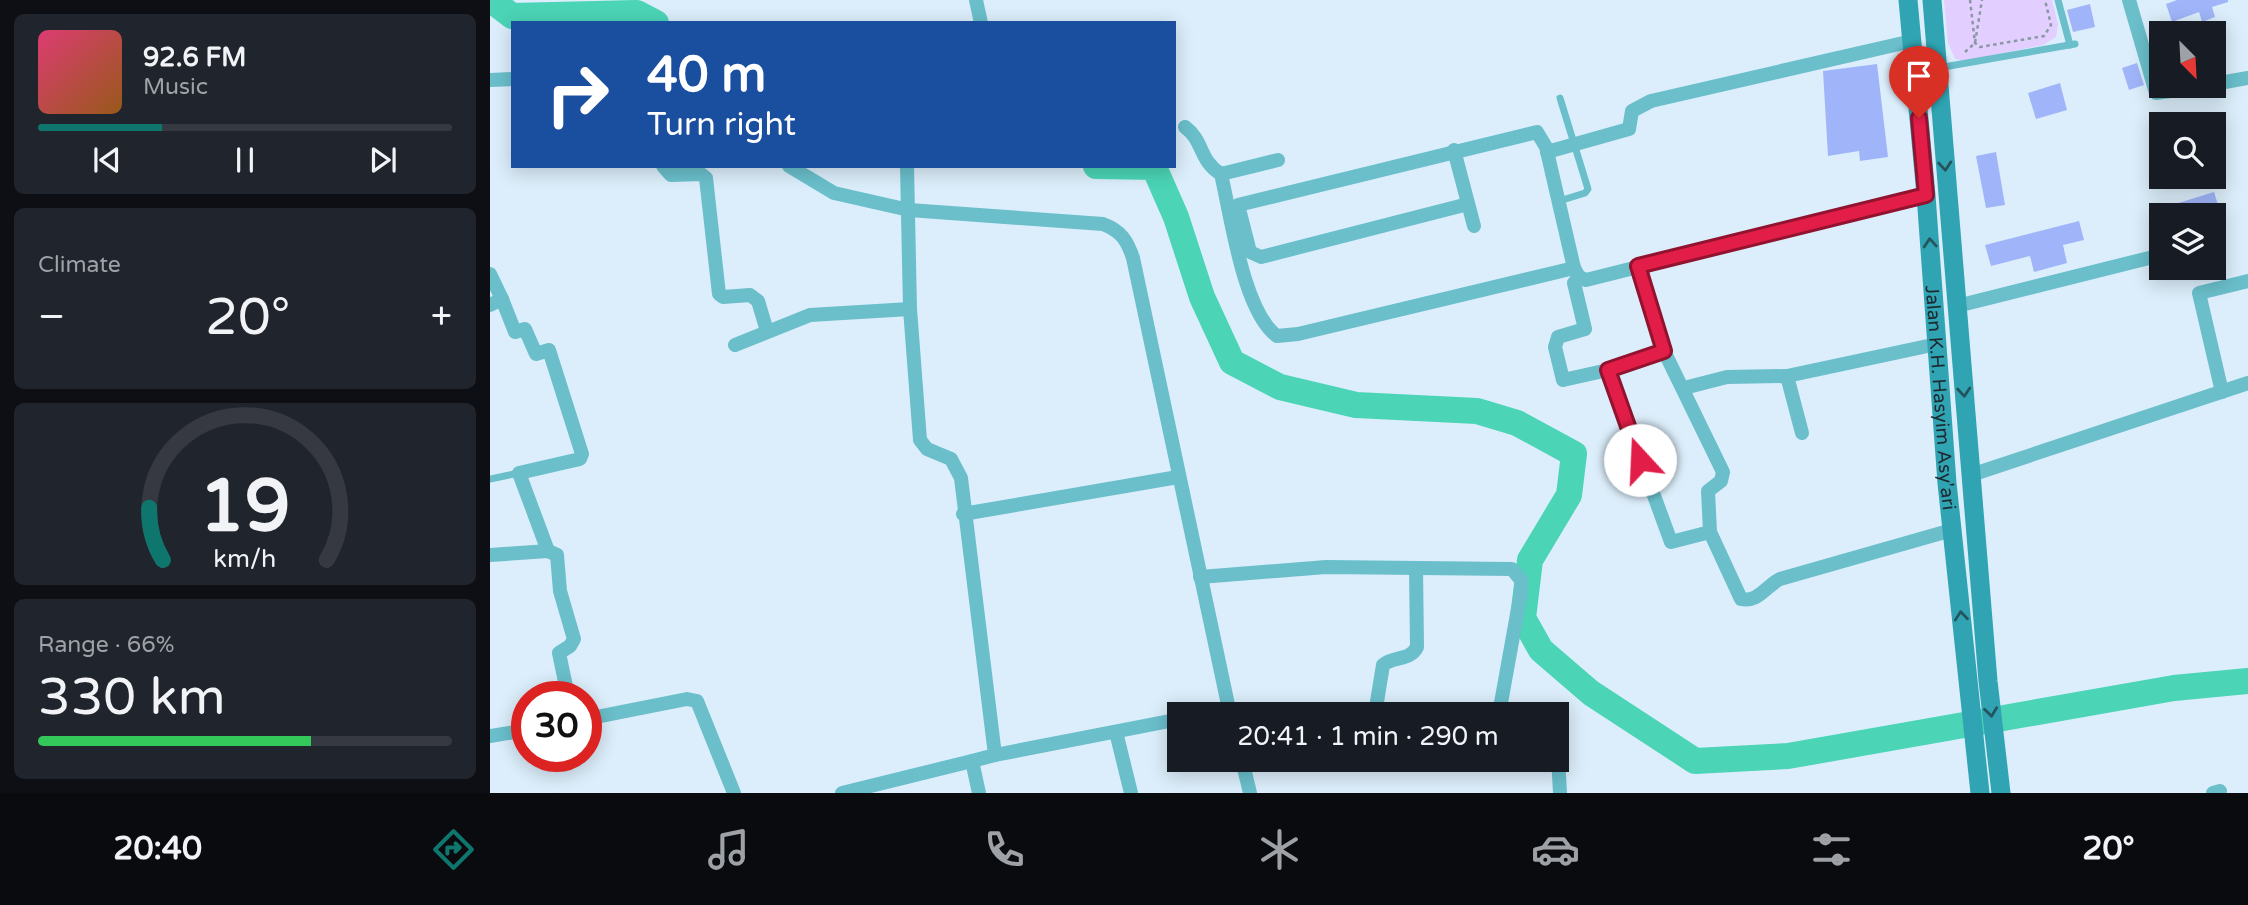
<!DOCTYPE html>
<html lang="en">
<head>
<meta charset="utf-8">
<style>
	:root { --surface:#171b24; --page:#20242c; --text:#f1f3f6; --muted:#9ea1a6; --line:#363941; --accent:#0f766e }
	body { margin:0; font-family:"Varela Round",sans-serif; background:var(--page); color:var(--text); height:100vh; display:flex; flex-direction:column; font-size:26px; white-space:nowrap }
	* { box-sizing:border-box; margin:0 }
	p { font-size:23px; color:var(--muted) }
	.icon { flex:none; width:38px; height:38px; fill:none; stroke:currentColor; stroke-width:2; stroke-linecap:round; stroke-linejoin:round }
	.map { position:relative; flex:1; overflow:hidden }
	.side { display:flex; flex-direction:column; gap:14px; padding:14px; background:#0d0f14; width:490px }
	.side>* { flex:none }
	.banner { position:absolute; left:21px; top:21px; width:665px; height:147px; border-radius:0px; box-shadow:0 4px 18px #0003; background:#1a4fa0; color:#fff; overflow:hidden }
	.needle { width:46px; rotate:156deg }
	.controls { position:absolute; left:1659px; top:21px; display:grid; gap:14px }
	.controls a { display:grid; place-items:center; width:77px; height:77px; border-radius:0px; background:var(--surface); box-shadow:0 4px 18px #0003; font-size:35px }
	.speed { position:absolute; left:21px; top:681px; display:flex; gap:14px; font-size:35px; font-weight:700; text-align:center }
	.speed>* { display:grid; place-content:center; width:91px; height:91px; border-radius:50%; background:var(--surface); box-shadow:0 4px 18px #0003; line-height:1 }
	.speed .limit { border:10px solid #d22; background:#fff; color:#111 }
	.pin { position:absolute; display:grid; place-items:center; width:60px; height:60px; color:#fff; margin:-72px -30px; border-radius:50% 50% 50% 0; rotate:-45deg; box-shadow:0 0 7px #0007 }
	.pin .icon { rotate:45deg }
	.me { position:absolute; width:77px; margin:-38px; rotate:340deg; stroke-linejoin:round; filter:drop-shadow(0 0 5px #0008) }
	.turn { display:flex; align-items:center; gap:24px; height:147px; padding:0 21px; font-size:32px }
	.turn .icon { width:91px; height:91px; stroke-width:2.5 }
	.turn b { display:block; font-size:49px; line-height:60px }
	.big { font-size:52px; font-weight:600; line-height:1.1 }
	.side .card { flex:1; display:flex; flex-direction:column; justify-content:center; gap:10px; min-width:0; padding:0 24px; border-radius:10px; background:var(--page) }
	.side .dial { align-items:center; gap:0 }
	.dial svg { height:182px; overflow:visible; fill:none; stroke:var(--line); stroke-width:7; stroke-linecap:round; text-anchor:middle }
	.dial text { fill:var(--text); stroke:none }
	.song { display:flex; align-items:center; gap:21px }
	.cover { width:84px; height:84px; border-radius:10px; background:linear-gradient(135deg,hsl(340 70% 55%),hsl(30 70% 35%)) }
	.played { height:7px; border-radius:4px; background:linear-gradient(90deg,var(--accent) 30%,var(--line) 30%) }
	.keys { display:flex; justify-content:space-around; direction:ltr }
	.heat { display:flex; justify-content:space-between; align-items:center; font-size:38px; direction:ltr }
	.charge { height:10px; border-radius:5px; background:linear-gradient(90deg,#34c759 66%,var(--line) 0) }
	.trip { position:absolute; left:677px; top:702px; width:402px; height:70px; border-radius:0px; background:var(--surface); box-shadow:0 4px 18px #0003; font-weight:600; line-height:70px; text-align:center }
	.tab-bar { display:flex; height:112px; justify-content:space-around; align-items:center; background:#090b0e; color:var(--muted) }
	.tab-bar .icon { width:49px; height:49px }
	.tab-bar .active { color:var(--accent) }
	.tab-bar b { font-size:32px; color:var(--text) }
	main { display:flex; flex:1; min-height:0 }
	.map>svg:first-child { display:block }
</style>
</head>
<body>
<main>
<section class="side">
<div class="card">
<div class="song"><i class="cover"></i><div><b>92.6 FM</b><p>Music</p></div></div>
<div class="played"></div>
<div class="keys"><svg class="icon" aria-label="previous" viewBox="0 0 24 24"><path d="M18 5L8 12l10 7zM5 5v14"/></svg><svg class="icon" aria-label="pause" viewBox="0 0 24 24"><path d="M8 5v14M16 5v14"/></svg><svg class="icon" aria-label="next" viewBox="0 0 24 24"><path d="M6 5l10 7-10 7zM19 5v14"/></svg></div>
</div>
<div class="card"><p>Climate</p>
<div class="heat"><a>−</a><b class="big">20°</b><a>+</a></div>
</div>
<div class="card dial"><svg viewBox="0 0 100 80">
<path d="M14 69A42 42 0 1 1 86 69"/>
<path d="M14 69A42 42 0 0 1 8 46" stroke="#0f766e"/>
<text x="50" y="56" font-size="32" font-weight="700">19</text>
<text x="50" y="72" font-size="11">km/h</text>
</svg></div>
<div class="card"><p>Range · 66%</p><b class="big">330 km</b><div class="charge"></div></div>
</section>
<div class="map">
<svg width="1758" height="793" viewBox="0 0 1758 793">
	<rect width="100%" height="100%" fill="#dceefb"/>
	<path fill="#e2ceff" d="M1454,0H1562L1568,24L1566,37L1553,45L1475,61L1465,59L1458,43Z"/>
	<g fill="none" stroke-linecap="round" stroke-linejoin="round">
		<g stroke="#4bd4b6" stroke-width="26">
			<path d="M1,0L22,16L147,13L166,23"/>
			<path d="M606,166L664,167L686,217L712,297L742,362L790,387L866,405L987,411L1027,423L1084,454L1079,495L1040,560L1033,618L1051,650L1101,693L1205,761L1298,756L1684,688L1758,681"/>
		</g>
	</g>
	<g fill="#a0b5f9">
		<path d="M1687,0H1738V2L1722,7L1725,17L1712,22L1709,12L1682,22L1676,4Z"/>
		<path d="M1600,4L1605,27L1583,32L1577,10Z"/>
		<path d="M1647,63L1654,85L1639,90L1632,68Z"/>
		<path d="M1387,64L1398,157L1370,161L1369,151L1338,156L1333,71Z"/>
		<path d="M1570,83L1577,110L1546,119L1538,93Z"/>
		<path d="M1506,152L1515,205L1496,208L1486,156Z"/>
		<path d="M1724,192L1730,211L1715,215H1688L1685,204Z"/>
		<path d="M1589,221L1594,240L1573,245L1577,263L1544,272L1540,256L1501,266L1495,245Z"/>
	</g>
	<g fill="none" stroke-linecap="round" stroke-linejoin="round">
		<g stroke="#8998a3" stroke-width="2.5" stroke-dasharray="3.5 3.5" stroke-linecap="butt">
			<path d="M1480,0L1485,43L1490,47L1554,36L1561,25L1555,0"/>
			<path d="M1475,52L1485,43L1492,0"/>
		</g>
		<g stroke="#6abfcb" stroke-width="7">
			<path d="M1568,0L1580,45"/>
			<path d="M1448,68L1585,44"/>
			<path d="M1069,201L1095,193L1098,189L1070,98"/>
			<path d="M0,479L29,473"/>
		</g>
		<g stroke="#6abfcb" stroke-width="14">
			<path d="M486,0L491,23"/>
			<path d="M1639,0L1666,93L1716,86"/>
			<path d="M0,80L23,79"/>
			<path d="M1724,84L1758,78"/>
			<path d="M695,127C714,141 709,161 731,174C741,216 753,311 787,336L808,334L1084,268L1089,277L1096,280L1436,195"/>
			<path d="M964,150L984,226"/>
			<path d="M1057,152L1139,129L1142,111L1161,101L1422,41"/>
			<path d="M173,166L181,175L211,174L216,178L229,294L233,297L260,295L268,301L277,331"/>
			<path d="M299,166L344,193L419,210L613,224C631,231 637,240 643,258L740,714"/>
			<path d="M417,166L420,309L430,440L437,449L461,459L471,478L505,755L482,761"/>
			<path d="M731,174L788,160"/>
			<path d="M978,204L771,257L760,252L748,205L1047,132L1056,147L1084,268"/>
			<path d="M0,274L12,299L0,305"/>
			<path d="M1089,277L1084,283L1095,329L1068,337L1065,347L1073,380L1118,370L1181,542L1220,532"/>
			<path d="M12,299L25,332L35,329L46,354L59,350L92,454L90,459L29,473L58,551"/>
			<path d="M1467,306L1671,255"/>
			<path d="M245,345L320,315L420,309"/>
			<path d="M1174,351L1233,472L1231,481L1218,491L1220,532L1251,599C1268,603 1276,586 1290,579L1462,530"/>
			<path d="M1118,370L1174,351L1148,266"/>
			<path d="M1194,388L1237,377L1297,376"/>
			<path d="M1732,392L1709,293L1758,281"/>
			<path d="M1312,433L1297,376L1447,344"/>
			<path d="M1481,475L1758,383"/>
			<path d="M473,514L688,477"/>
			<path d="M0,555L58,551L67,555L70,591L84,639L80,646L69,653L78,696"/>
			<path d="M710,577L836,567L1022,569L1031,580V592L1009,714"/>
			<path d="M715,714L738,709"/>
			<path d="M885,714L893,665C903,656 920,661 927,647L926,568"/>
			<path d="M96,719L197,699L207,701L244,793"/>
			<path d="M626,732L641,793"/>
			<path d="M0,736L37,730"/>
			<path d="M505,755L690,719"/>
			<path d="M1068,757L1070,793"/>
			<path d="M752,760L760,793"/>
			<path d="M352,793L482,761L489,793"/>
			<path d="M1723,793L1730,791"/>
		</g>
		<g stroke="#30a4b2" stroke-width="19">
			<path id="s1" d="M1418,0L1436,195L1457,483L1490,793"/>
			<path d="M1442,0L1498,681L1511,793"/>
		</g>
	</g>
	<defs><path id="oneway-chevron" d="M-2-3.5L2.5 0L-2 3.5" fill="none" stroke-width="1.6" stroke-linecap="round" stroke-linejoin="round" transform="scale(1.75)"/></defs>
	<g stroke="#24555f">
		<use href="#oneway-chevron" transform="translate(1455 166) rotate(85)"/>
		<use href="#oneway-chevron" transform="translate(1440 243) rotate(-94)"/>
		<use href="#oneway-chevron" transform="translate(1474 392) rotate(85)"/>
		<use href="#oneway-chevron" transform="translate(1471 616) rotate(-96)"/>
		<use href="#oneway-chevron" transform="translate(1501 712) rotate(83)"/>
	</g>
	<g fill="none" stroke-linecap="round" stroke-linejoin="round">
		<defs>
			<path id="route" d="M1150,460L1118,370L1174,351L1148,266L1436,195L1429,118"/>
		</defs>
		<use href="#route" stroke="#92132f" stroke-width="18"/>
		<use href="#route" stroke="#e11d48" stroke-width="12"/>
	</g>
	<g text-anchor="middle" stroke-width="6" stroke-linejoin="round" paint-order="stroke">
		<g font-size="19" fill="#1e2a32" stroke="#fff">
			<text dy="7" stroke="none"><textPath href="#s1" startOffset="399">Jalan K.H. Hasyim Asy'ari</textPath></text>
		</g>
	</g>
</svg>
<div class="controls">
<a><svg class="needle" viewBox="-14 -14 28 28"><path d="M0-13l5 13h-10z" fill="#e53935"/><path d="M0 13l5-13h-10z" fill="#9ea1a6"/></svg></a>
<a><svg class="icon" aria-label="search" viewBox="0 0 24 24"><circle cx="10" cy="10" r="6"/><path d="M15 15l6 6"/></svg></a>
<a><svg class="icon" aria-label="layers" viewBox="0 0 24 24"><path d="M12 4l9 5-9 5-9-5zM3 14l9 5 9-5"/></svg></a>
</div>
<div class="speed"><div class="limit">30</div></div>
<div class="pin" style="left:1429px;top:118px;background:#d93025"><svg class="icon" aria-label="arrive" viewBox="0 0 24 24"><path d="M6 21V4h12l-3 4 3 4H6"/></svg></div>
<svg class="me" style="left:1150px;top:460px" viewBox="-20 -20 40 40"><circle r="19" fill="#fff"/><path d="M0-13L10 11 0 6-10 11z" fill="#e11d48"/></svg>
<div class="trip">20:41 · 1 min · 290 m</div>
<div class="banner">
<div class="turn"><svg class="icon" aria-label="right" viewBox="0 0 24 24"><path d="M7 20v-9h11M14 6l5 5-5 5"/></svg><div><b>40 m</b>Turn right</div></div>
</div>
</div>
</main>
<nav class="tab-bar">
<b>20:40</b>
<svg class="icon active" aria-label="directions" viewBox="0 0 24 24"><path d="M12 3l9 9-9 9-9-9zM9 14v-3h6M13 9l2 2-2 2"/></svg>
<svg class="icon" aria-label="music" viewBox="0 0 24 24"><path d="M9 18V5l10-2v13"/><circle cx="6" cy="18" r="3"/><circle cx="16" cy="16" r="3"/></svg>
<svg class="icon" aria-label="phone" viewBox="0 0 24 24"><path d="M5 4h4l2 5-3 2q2 4 5 5l2-3 5 2v4C11 20 4 13 5 4z"/></svg>
<svg class="icon" aria-label="climate" viewBox="0 0 24 24"><path d="M12 3v18M4 7l16 10M4 17L20 7"/></svg>
<svg class="icon" aria-label="car" viewBox="0 0 24 24"><path d="M5 17H2v-5l4-1 3-4h7l3 4 3 1v5h-3M9 17h6M6 11h13"/><circle cx="7" cy="17" r="2"/><circle cx="17" cy="17" r="2"/></svg>
<svg class="icon" aria-label="filters" viewBox="0 0 24 24"><path d="M4 7h16M4 17h16"/><circle cx="9" cy="7" r="2"/><circle cx="15" cy="17" r="2"/></svg>
<b>20°</b>
</nav>
</body>
</html>
